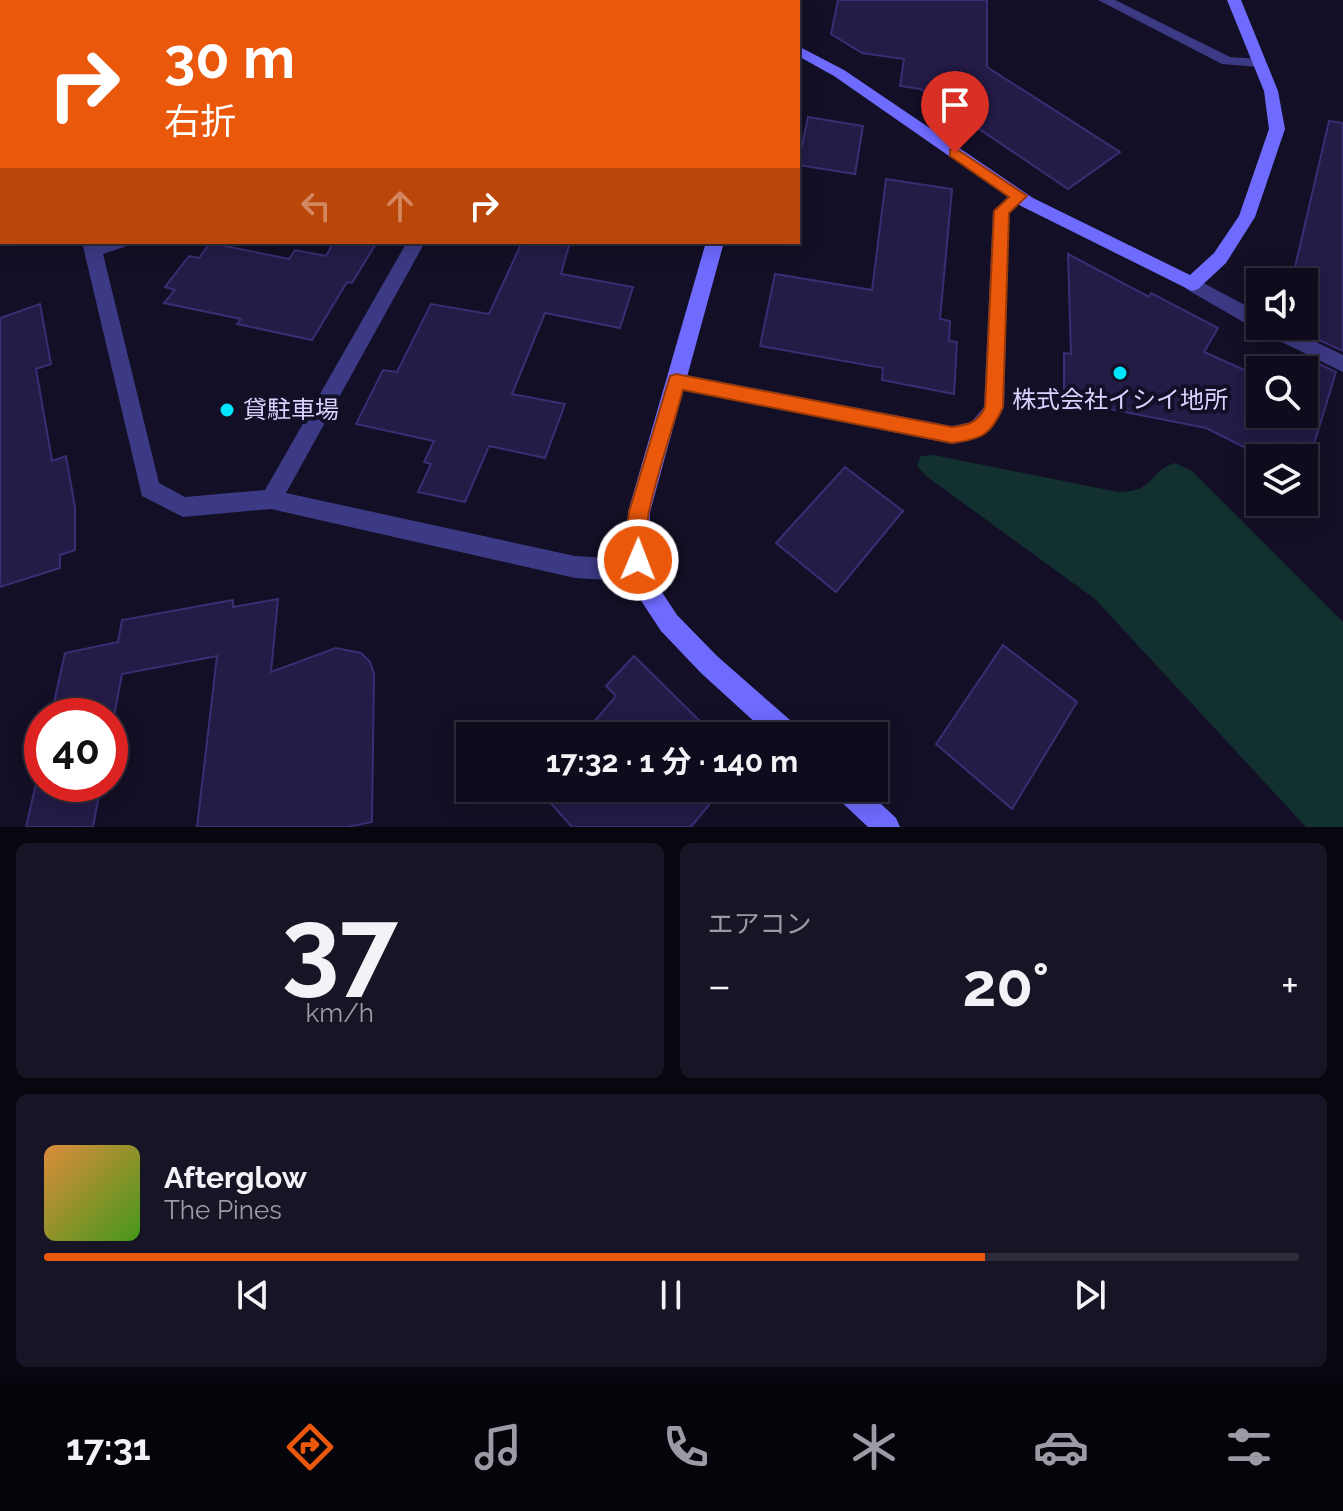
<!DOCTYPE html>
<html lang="ja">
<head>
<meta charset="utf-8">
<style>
	:root { --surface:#0e0b1c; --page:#171425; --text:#f1f3f6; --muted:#9b9ba3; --line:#2e2b3b; --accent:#ea580c }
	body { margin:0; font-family:Raleway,"Noto Sans JP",sans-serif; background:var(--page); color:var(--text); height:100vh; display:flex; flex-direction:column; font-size:30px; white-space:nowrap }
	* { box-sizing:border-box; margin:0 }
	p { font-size:26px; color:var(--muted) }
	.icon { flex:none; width:44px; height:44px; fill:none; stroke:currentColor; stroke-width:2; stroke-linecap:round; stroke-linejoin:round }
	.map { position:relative; height:827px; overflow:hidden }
	.drawer { display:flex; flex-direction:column; gap:16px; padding:16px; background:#08060f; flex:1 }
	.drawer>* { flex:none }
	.top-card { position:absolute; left:0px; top:0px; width:800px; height:244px; box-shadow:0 4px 20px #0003,0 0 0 2px var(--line); background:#ea580c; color:#fff; overflow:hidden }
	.tools { position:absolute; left:1246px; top:268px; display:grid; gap:16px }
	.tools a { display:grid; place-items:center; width:72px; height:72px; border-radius:0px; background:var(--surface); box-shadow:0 4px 20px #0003,0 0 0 2px var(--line); font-size:40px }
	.speed { position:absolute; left:24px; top:698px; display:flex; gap:16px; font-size:40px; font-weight:700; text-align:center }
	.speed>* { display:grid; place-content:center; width:104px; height:104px; border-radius:50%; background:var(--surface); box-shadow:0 4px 20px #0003,0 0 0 2px var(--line); line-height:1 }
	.speed .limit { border:12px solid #d22; background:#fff; color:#111 }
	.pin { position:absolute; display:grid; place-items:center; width:68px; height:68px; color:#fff; margin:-82px -34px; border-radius:50% 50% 50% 0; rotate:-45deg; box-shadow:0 0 8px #0007 }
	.pin .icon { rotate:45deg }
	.me { position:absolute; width:88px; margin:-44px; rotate:1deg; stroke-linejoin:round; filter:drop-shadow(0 0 6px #0008) }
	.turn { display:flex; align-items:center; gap:28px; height:168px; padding:0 32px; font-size:36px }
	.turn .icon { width:104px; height:104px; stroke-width:2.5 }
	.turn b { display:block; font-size:56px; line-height:68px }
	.lanes { display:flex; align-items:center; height:76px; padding:0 32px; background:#0003; justify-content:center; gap:40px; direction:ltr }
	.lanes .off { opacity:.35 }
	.big { font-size:60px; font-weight:700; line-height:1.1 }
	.drawer .tile { flex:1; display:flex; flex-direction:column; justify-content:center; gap:12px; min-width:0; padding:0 28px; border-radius:12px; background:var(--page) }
	.drawer .dial { align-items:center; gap:0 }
	.dial b { font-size:104px; line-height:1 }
	.song { display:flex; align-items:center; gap:24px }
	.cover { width:96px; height:96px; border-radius:12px; background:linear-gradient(135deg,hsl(30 70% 55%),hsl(100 70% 35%)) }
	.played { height:8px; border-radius:4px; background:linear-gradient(90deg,var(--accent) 75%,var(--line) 75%) }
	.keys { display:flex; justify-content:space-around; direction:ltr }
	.heat { display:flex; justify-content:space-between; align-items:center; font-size:44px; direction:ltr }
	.drawer .tiles { flex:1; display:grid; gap:16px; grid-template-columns:1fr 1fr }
	.tile:last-child { grid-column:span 2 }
	.trip { position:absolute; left:456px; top:722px; width:432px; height:80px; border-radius:0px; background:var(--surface); box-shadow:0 4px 20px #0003,0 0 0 2px var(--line); font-weight:700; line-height:80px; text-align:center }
	.menu { display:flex; height:128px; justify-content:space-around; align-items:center; background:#06040b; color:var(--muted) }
	.menu .icon { width:56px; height:56px }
	.menu .selected { color:var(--accent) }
	.menu b { font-size:36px; color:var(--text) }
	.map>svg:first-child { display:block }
</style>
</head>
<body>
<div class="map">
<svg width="1343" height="827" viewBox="0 0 1343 827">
	<rect width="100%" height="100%" fill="#130f26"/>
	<path fill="#12302f" d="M933,455L1118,492C1156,492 1147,472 1175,463L1192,471L1343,622V827H1306L1095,599L926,476L917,466L921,456Z"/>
	<g fill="#241b47" stroke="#3b2d73" stroke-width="2">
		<path d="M838,0H987V67L1120,152L1068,189L920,89L900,86L904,59L862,53L831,34Z"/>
		<path d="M808,117L863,126L855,174L798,165Z"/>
		<path d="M1329,121L1343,123V351L1308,335L1317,289L1292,280Z"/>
		<path d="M886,179L952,189L940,319L950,321L949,341L957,342L954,394L882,380L883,368L760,346L775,274L872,290Z"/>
		<path d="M334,242H377L352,283L347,282L312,340L237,324L241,319L164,303L175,290L165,287L189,256L199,258L210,243L289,259L295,250L326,256Z"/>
		<path d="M522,242H570L561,274L633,287L620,328L545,313L512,394L565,404L545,458L489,446L465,502L418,492L431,464L424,462L434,441L356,424L383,370L397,372L431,304L489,314Z"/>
		<path d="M1068,254L1149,297L1151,293L1218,328L1204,352L1260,377V414H1304V370H1300L1303,356L1336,372L1304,477V458H1266L1206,428L1064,400V353L1071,354Z"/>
		<path d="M40,304L51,364L36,369L52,461L66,456L75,507V550L60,555V568L0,587V318Z"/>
		<path d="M845,467L903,511L836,592L776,543Z"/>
		<path d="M278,599L271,672L336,648L361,653L370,662L374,674L372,822L347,827H197L217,656L122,674L114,716H51L65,653L118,642L122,620L233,600V607Z"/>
		<path d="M1003,645L1077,702L1012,809L936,744Z"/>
		<path d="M634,656L699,720L686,736H582L616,696L606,686Z"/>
		<path d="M36,784H101L93,827H26Z"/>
		<path d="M537,788H692L709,805L691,827H572Z"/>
	</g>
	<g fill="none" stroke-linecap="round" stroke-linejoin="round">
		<g fill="#3d3a85" fill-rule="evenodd">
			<path d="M95,0H109L93,2Z"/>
			<path d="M322,0H336L320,2Z"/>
			<path d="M545,0H559L544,2Z"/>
			<path d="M776,0H790L775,2Z"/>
			<path d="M1098,0H1115L1230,57L1259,59L1266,63L1259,67L1222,64Z"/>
			<path d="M1019,190L1027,196L1009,213L1004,407C992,431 979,440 952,444L669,387L666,381L669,375L676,373L952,426L971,422L984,407L993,211Z"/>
			<path d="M82,242H127L124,247L103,254L159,483L185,497L265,490L407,242H425L286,493L575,556L641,560L649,563L652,571L649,579L641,582L575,578L271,509L183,517L142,496Z"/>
			<path d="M1192,277L1260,313V326H1283L1343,355V372L1259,331L1186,289L1183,284L1186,279Z"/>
		</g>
		<g fill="#6f6bff" fill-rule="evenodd">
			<path d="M411,0H433L435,2H413Z"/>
			<path d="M1227,0H1241L1278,91L1285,129L1255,217L1226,263L1198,289L1192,291L1021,206L834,76L798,56V46L844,70L1033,198L1190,275L1214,253L1239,216L1269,129L1264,91Z"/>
			<path d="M706,242H724L650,512L649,558L654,580L677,615L717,656L798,727L802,736H770L701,673L661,631L636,593L627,558L628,512Z"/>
			<path d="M832,788H864L896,818L900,827H868L836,797Z"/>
		</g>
	</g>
	<path fill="#ea580c" stroke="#983908" stroke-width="2" d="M955,148L1027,196L1009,213L1003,407C991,435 982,439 952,443L683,390C672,430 658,471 649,511C645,529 652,551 645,567L638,570L630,567L626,536L629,512L670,376L676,374L952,427C968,425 978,423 985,407L994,211L1009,197L950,156V150Z"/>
	<g fill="#00e5ff" stroke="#130f26" stroke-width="3">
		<circle cx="1120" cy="373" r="8"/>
		<circle cx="227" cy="410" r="8"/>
	</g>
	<g text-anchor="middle" stroke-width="8" stroke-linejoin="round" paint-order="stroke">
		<g font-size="24" fill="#d9d4ff" stroke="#130f26">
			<text x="1120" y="408">株式会社イシイ地所</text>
			<text x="243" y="418" text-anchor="start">貸駐車場</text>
		</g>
	</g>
</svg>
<div class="tools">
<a><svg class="icon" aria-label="sound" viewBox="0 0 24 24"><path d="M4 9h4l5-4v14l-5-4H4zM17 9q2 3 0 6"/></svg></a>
<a><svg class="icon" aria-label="search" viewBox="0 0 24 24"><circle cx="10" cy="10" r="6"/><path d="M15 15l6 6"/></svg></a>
<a><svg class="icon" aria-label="layers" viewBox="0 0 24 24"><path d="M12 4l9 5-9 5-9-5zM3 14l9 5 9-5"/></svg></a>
</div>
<div class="speed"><div class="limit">40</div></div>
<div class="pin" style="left:955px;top:153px;background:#d93025"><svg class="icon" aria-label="arrive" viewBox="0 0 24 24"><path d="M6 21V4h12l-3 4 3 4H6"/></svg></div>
<svg class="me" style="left:638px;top:560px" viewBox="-20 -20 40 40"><circle r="17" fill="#ea580c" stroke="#fff" stroke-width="3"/><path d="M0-11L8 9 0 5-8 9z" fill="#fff"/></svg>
<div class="trip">17:32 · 1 分 · 140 m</div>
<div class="top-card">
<div class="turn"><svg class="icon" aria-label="right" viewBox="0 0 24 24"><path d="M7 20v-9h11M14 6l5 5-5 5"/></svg><div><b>30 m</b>右折</div></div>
<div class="lanes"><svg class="icon off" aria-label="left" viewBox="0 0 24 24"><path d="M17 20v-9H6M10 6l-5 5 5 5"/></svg><svg class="icon off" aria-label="ahead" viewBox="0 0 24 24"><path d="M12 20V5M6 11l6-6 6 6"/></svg><svg class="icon" aria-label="right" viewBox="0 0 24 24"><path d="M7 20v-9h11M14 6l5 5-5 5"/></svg></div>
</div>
</div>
<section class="drawer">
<div class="tiles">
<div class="tile dial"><b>37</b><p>km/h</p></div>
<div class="tile"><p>エアコン</p>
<div class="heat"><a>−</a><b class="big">20°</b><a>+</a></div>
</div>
<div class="tile">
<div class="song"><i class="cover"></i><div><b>Afterglow</b><p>The Pines</p></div></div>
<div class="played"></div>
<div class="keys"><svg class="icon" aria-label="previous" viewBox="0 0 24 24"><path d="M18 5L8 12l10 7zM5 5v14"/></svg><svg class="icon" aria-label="pause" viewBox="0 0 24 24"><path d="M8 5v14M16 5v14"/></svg><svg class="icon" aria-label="next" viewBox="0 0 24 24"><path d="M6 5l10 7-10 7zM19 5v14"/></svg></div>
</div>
</div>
</section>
<nav class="menu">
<b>17:31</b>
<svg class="icon selected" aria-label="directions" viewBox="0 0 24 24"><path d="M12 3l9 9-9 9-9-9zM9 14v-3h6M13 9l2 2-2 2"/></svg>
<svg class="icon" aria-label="music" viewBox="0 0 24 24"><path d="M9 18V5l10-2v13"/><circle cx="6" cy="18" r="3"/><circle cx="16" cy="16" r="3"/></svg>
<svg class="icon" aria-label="phone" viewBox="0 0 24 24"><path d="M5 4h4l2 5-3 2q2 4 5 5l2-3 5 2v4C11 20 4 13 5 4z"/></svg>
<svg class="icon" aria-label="climate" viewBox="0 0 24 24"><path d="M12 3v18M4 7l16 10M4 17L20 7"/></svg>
<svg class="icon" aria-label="car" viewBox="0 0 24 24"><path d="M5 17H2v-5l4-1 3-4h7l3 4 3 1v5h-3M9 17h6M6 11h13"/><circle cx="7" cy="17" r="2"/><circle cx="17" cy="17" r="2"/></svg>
<svg class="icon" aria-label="filters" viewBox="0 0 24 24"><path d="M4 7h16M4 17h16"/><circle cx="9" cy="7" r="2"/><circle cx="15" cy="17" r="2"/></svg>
</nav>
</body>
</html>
